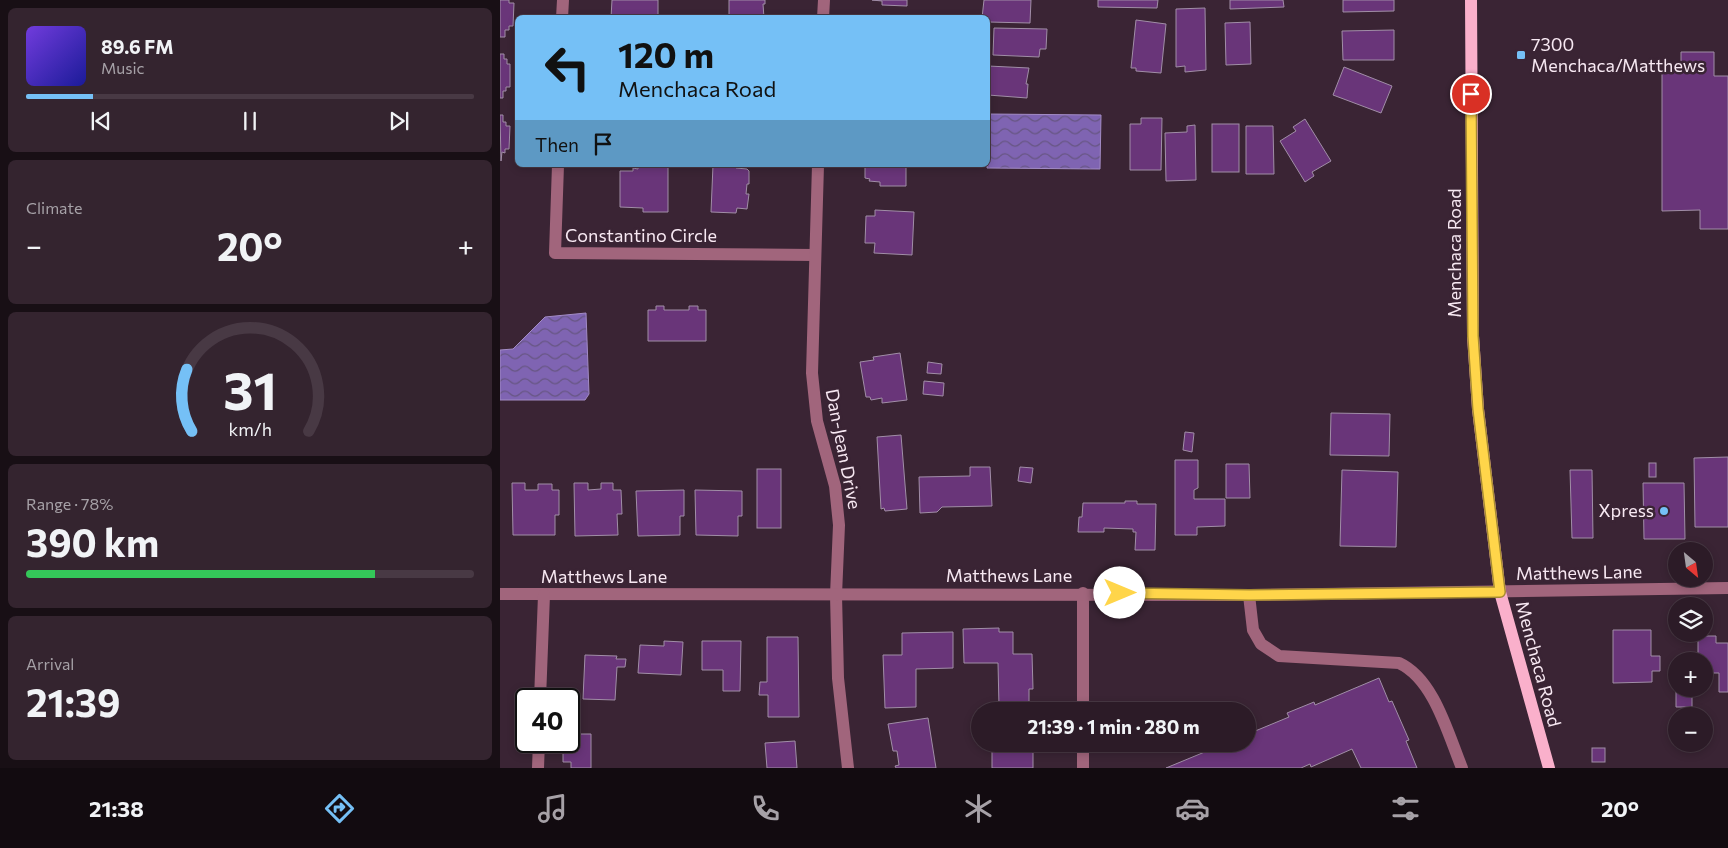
<!DOCTYPE html>
<html lang="en">
<head>
<meta charset="utf-8">
<style>
	:root { --surface:#2c1b27; --page:#34242f; --text:#f1f3f6; --muted:#a6a1a7; --line:#483944; --accent:#75c0f6 }
	body { margin:0; font-family:Commissioner,sans-serif; background:var(--page); color:var(--text); height:100vh; display:flex; flex-direction:column; font-size:19px; white-space:nowrap }
	* { box-sizing:border-box; margin:0 }
	p { font-size:16px; color:var(--muted) }
	.icon { flex:none; width:28px; height:28px; fill:none; stroke:currentColor; stroke-width:2; stroke-linecap:round; stroke-linejoin:round }
	.map { position:relative; flex:1; overflow:hidden }
	.drawer { display:flex; flex-direction:column; gap:8px; padding:8px; background:#180f15; width:500px }
	.drawer>* { flex:none }
	.guide { position:absolute; left:15px; top:15px; width:475px; height:152px; border-radius:8px; box-shadow:0 2px 8px #0003,0 0 0 1px var(--line); background:#75c0f6; color:#111; overflow:hidden }
	.needle { width:32px; rotate:151deg }
	.controls { position:absolute; left:1168px; top:542px; display:grid; gap:10px }
	.controls a { display:grid; place-items:center; width:45px; height:45px; border-radius:50%; background:var(--surface); box-shadow:0 2px 8px #0003,0 0 0 1px var(--line); font-size:25px }
	.speed { position:absolute; left:15px; top:688px; display:flex; gap:10px; font-size:25px; font-weight:700; text-align:center }
	.speed>* { display:grid; place-content:center; width:65px; height:65px; border-radius:50%; background:var(--surface); box-shadow:0 2px 8px #0003,0 0 0 1px var(--line); line-height:1 }
	.speed .limit { border:2px solid #111; border-radius:8px; background:#fff; color:#111 }
	.pin { position:absolute; display:grid; place-items:center; width:42px; height:42px; color:#fff; margin:-21px; border:2px solid #fff; border-radius:50%; box-shadow:0 1px 5px #0007 }
	.me { position:absolute; width:55px; margin:-28px; rotate:90deg; stroke-linejoin:round; filter:drop-shadow(0 0 4px #0008) }
	.turn { display:flex; align-items:center; gap:18px; height:105px; padding:0 20px; font-size:22px }
	.turn .icon { width:65px; height:65px; stroke-width:2.5 }
	.turn b { display:block; font-size:35px; line-height:42px }
	.then { display:flex; align-items:center; height:48px; padding:0 20px; background:#0003; gap:10px; font-size:19px }
	.big { font-size:38px; font-weight:700; line-height:1.1 }
	.drawer .tile { flex:1; display:flex; flex-direction:column; justify-content:center; gap:8px; min-width:0; padding:0 18px; border-radius:8px; background:var(--page) }
	.drawer .dial { align-items:center; gap:0 }
	.dial svg { height:130px; overflow:visible; fill:none; stroke:var(--line); stroke-width:7; stroke-linecap:round; text-anchor:middle }
	.dial text { fill:var(--text); stroke:none }
	.song { display:flex; align-items:center; gap:15px }
	.cover { width:60px; height:60px; border-radius:8px; background:linear-gradient(135deg,hsl(260 70% 55%),hsl(240 70% 35%)) }
	.played { height:5px; border-radius:2px; background:linear-gradient(90deg,var(--accent) 15%,var(--line) 15%) }
	.keys { display:flex; justify-content:space-around; direction:ltr }
	.heat { display:flex; justify-content:space-between; align-items:center; font-size:28px; direction:ltr }
	.charge { height:8px; border-radius:4px; background:linear-gradient(90deg,#34c759 78%,var(--line) 0) }
	.trip { position:absolute; left:471px; top:702px; width:285px; height:50px; border-radius:25px; background:var(--surface); box-shadow:0 2px 8px #0003,0 0 0 1px var(--line); font-weight:700; line-height:50px; text-align:center }
	.tabs { display:flex; height:80px; justify-content:space-around; align-items:center; background:#120b10; color:var(--muted) }
	.tabs .icon { width:35px; height:35px }
	.tabs .on { color:var(--accent) }
	.tabs b { font-size:22px; color:var(--text) }
	main { display:flex; flex:1; min-height:0 }
	.map>svg:first-child { display:block }
</style>
</head>
<body>
<main>
<section class="drawer">
<div class="tile">
<div class="song"><i class="cover"></i><div><b>89.6 FM</b><p>Music</p></div></div>
<div class="played"></div>
<div class="keys"><svg class="icon" aria-label="previous" viewBox="0 0 24 24"><path d="M18 5L8 12l10 7zM5 5v14"/></svg><svg class="icon" aria-label="pause" viewBox="0 0 24 24"><path d="M8 5v14M16 5v14"/></svg><svg class="icon" aria-label="next" viewBox="0 0 24 24"><path d="M6 5l10 7-10 7zM19 5v14"/></svg></div>
</div>
<div class="tile"><p>Climate</p>
<div class="heat"><a>−</a><b class="big">20°</b><a>+</a></div>
</div>
<div class="tile dial"><svg viewBox="0 0 100 80">
<path d="M14 69A42 42 0 1 1 86 69"/>
<path d="M14 69A42 42 0 0 1 11 31" stroke="#75c0f6"/>
<text x="50" y="56" font-size="32" font-weight="700">31</text>
<text x="50" y="72" font-size="11">km/h</text>
</svg></div>
<div class="tile"><p>Range · 78%</p><b class="big">390 km</b><div class="charge"></div></div>
<div class="tile"><p>Arrival</p><b class="big">21:39</b></div>
</section>
<div class="map">
<svg width="1228" height="768" viewBox="0 0 1228 768">
	<defs>
		<pattern id="water-waves" width="16" height="10" patternUnits="userSpaceOnUse" patternTransform="scale(1.25)"><rect width="16" height="10" fill="#7f64b2"/><path d="M0 5q4-4 8 0t8 0" fill="none" stroke="#675683"/></pattern>
	</defs>
	<rect width="100%" height="100%" fill="#3a2434"/>
	<g fill="url(#water-waves)" stroke="#a38cc5">
		<path d="M488,114L601,115L600,169L487,168Z"/>
		<path d="M86,313L89,394L85,400H0V350L13,349L45,317Z"/>
	</g>
	<g fill="#693579" stroke="#a18ea7">
		<path d="M0,0H9V3H14L13,26H9V30H5V37H0Z"/>
		<path d="M112,0H158V18H111Z"/>
		<path d="M229,0H265V4H263L264,18H229Z"/>
		<path d="M372,0H407V6L382,5V1Z"/>
		<path d="M484,0H531L530,23L488,22V18H482Z"/>
		<path d="M598,0H658L657,8L598,7Z"/>
		<path d="M730,0H783L784,7L730,9Z"/>
		<path d="M843,0H894V11L843,12Z"/>
		<path d="M705,8L706,70L685,72V66L676,67V9Z"/>
		<path d="M636,20L666,24L661,73L636,71V68H631Z"/>
		<path d="M750,22L751,64L726,65L725,23Z"/>
		<path d="M494,28L547,29L546,49H540L539,57L493,55Z"/>
		<path d="M894,30V60H843L842,31Z"/>
		<path d="M1181,52H1214V76H1228V229H1200V210L1162,211V65H1181Z"/>
		<path d="M0,54H4V59H7V64H10V87H6V91H3V98H0Z"/>
		<path d="M488,66L529,68L526,84H528L527,98L488,95Z"/>
		<path d="M844,67L892,86L881,113L833,95Z"/>
		<path d="M0,115H3V122H6V126H10L9,149H5V153L2,152L1,161Z"/>
		<path d="M641,118H662L661,170H630V124H641Z"/>
		<path d="M805,119L831,161L812,172L814,176L805,182L780,141L796,131L793,127Z"/>
		<rect x="712" y="124" width="27" height="48"/>
		<path d="M695,125L696,180L666,181L665,133L687,132V126Z"/>
		<path d="M746,126H773L774,174H746Z"/>
		<path d="M138,165H168V212H143V208L120,207V171H133V168L138,169Z"/>
		<path d="M213,165H236V168L247,169L249,171V184H247L246,194H249L247,209L237,208L236,213L211,212Z"/>
		<path d="M365,165H406V186H380V182L369,181L370,179L365,178Z"/>
		<path d="M375,210L414,212L412,255L374,253L375,243H365L366,216H375Z"/>
		<path d="M156,306H164V310H189V306H198V310H206V341H148V310H156Z"/>
		<path d="M400,353L407,400L382,403V398L371,400L370,397H366L360,362L374,360L373,357Z"/>
		<path d="M428,362L442,364L441,374L427,373Z"/>
		<path d="M424,381L444,383L443,396L423,394Z"/>
		<path d="M831,413L890,414L889,456L830,455Z"/>
		<path d="M685,432L694,433L692,452L683,450Z"/>
		<path d="M401,435L407,509L385,511L384,508L381,509L377,437Z"/>
		<path d="M1228,457V527H1195L1194,458Z"/>
		<path d="M675,460H698V488L694,490V499H725V526L697,527V535H675Z"/>
		<rect x="1149" y="463" width="7" height="14"/>
		<path d="M726,464H749L750,498H726Z"/>
		<path d="M470,467H490L492,506L442,507L437,512L420,513L419,477L470,476Z"/>
		<path d="M520,467L533,468L531,483L518,481Z"/>
		<rect x="257" y="469" width="24" height="59"/>
		<path d="M842,470L898,472L896,547L840,546Z"/>
		<path d="M1070,470H1092L1093,538H1072Z"/>
		<path d="M12,483H25V490H38V484H52V490H59V515H55V535H13Z"/>
		<path d="M74,483H88V490L101,489V483H113V490H121L122,514H117L118,535L75,536Z"/>
		<path d="M1143,483H1184L1185,539H1144Z"/>
		<path d="M184,490V516H180V535L138,536L136,491Z"/>
		<path d="M195,490L242,491V516H238V536L196,535Z"/>
		<path d="M625,501H637V504H656L655,550H635L636,532H633V529L604,528V532H578L579,517H582L583,503H625Z"/>
		<path d="M499,628V632H513V654H532L533,689H529V706L499,707L498,663H464L463,629Z"/>
		<path d="M1113,630H1151V656H1160V671H1152V682L1113,683Z"/>
		<path d="M453,632V668L416,669V707L385,708L383,655H402V633Z"/>
		<path d="M1198,636H1216V643H1228V692H1219V673H1204V661H1198Z"/>
		<path d="M267,637H298L299,717H268V695H259L260,682H267Z"/>
		<path d="M164,641L183,642L181,675L138,673L140,645L164,646Z"/>
		<path d="M202,641H241L240,691H223V670H202Z"/>
		<path d="M85,655L117,656L116,659H126L125,667H117L115,700L83,699Z"/>
		<path d="M879,678L889,702L892,701L909,740L906,741L917,768H861L852,749L811,767L810,764L801,768H666L724,744H748V734L789,717L787,713L814,702L815,705Z"/>
		<path d="M1176,678V689H1192V707H1176Z"/>
		<path d="M428,718L436,768H396L395,766L399,765L397,751H393L388,724Z"/>
		<path d="M69,734H91V768H71V762H63V741H69Z"/>
		<path d="M295,741L297,768H267L265,743Z"/>
		<rect x="492" y="744" width="41" height="24"/>
		<rect x="1092" y="748" width="13" height="14"/>
	</g>
	<g fill="none" stroke-linecap="round" stroke-linejoin="round">
		<g stroke="#a1657c" stroke-width="12">
			<path d="M62,18L63,0"/>
			<path d="M323,18L324,0"/>
			<path d="M58,165L55,253L314,255"/>
			<path d="M318,165L312,373L317,421L335,486L339,525L336,595L338,678L348,768"/>
			<path d="M583,593V711"/>
			<path d="M0,594L749,595L1228,588"/>
			<path d="M749,595L753,630L761,644L779,656L899,663C934,679 948,734 962,768"/>
			<path d="M40,699L44,595"/>
			<path d="M583,744V768"/>
			<path d="M38,768L39,741"/>
		</g>
		<path stroke="#fab0cb" stroke-width="12" d="M971,0L973,336L978,409L1000,592L1049,768"/>
	</g>
	<g fill="none" stroke-linecap="round" stroke-linejoin="round">
		<defs>
			<path id="route" d="M620,593L749,595L1000,592L978,409L973,336L971,94"/>
		</defs>
		<use href="#route" stroke="#a68a30" stroke-width="12"/>
		<use href="#route" stroke="#ffd54a" stroke-width="9"/>
	</g>
	<g fill="#75c0f6" stroke="#3a2434" stroke-width="2">
		<rect x="1016" y="50" width="10" height="10" rx="2.5"/>
		<circle cx="1164" cy="511" r="5"/>
	</g>
	<g text-anchor="middle" stroke-width="5" stroke-linejoin="round" paint-order="stroke">
		<g font-size="18" fill="#f7e8f2" stroke="#3a2434" text-anchor="start">
			<text x="1031" y="51">7300<tspan x="1031" dy="21">Menchaca/Matthews</tspan></text>
			<text x="1154" y="517" text-anchor="end">Xpress</text>
		</g>
		<g font-size="18" fill="#f7e8f2" stroke="#3a2434">
			<text x="141" y="242">Constantino Circle</text>
			<text transform="translate(955 253) rotate(-90)" y="6">Menchaca Road</text>
			<text transform="translate(343 449) rotate(79)" y="6">Dan-Jean Drive</text>
			<text transform="translate(1079 573) rotate(-1)" y="6">Matthews Lane</text>
			<text x="509" y="582">Matthews Lane</text>
			<text x="104" y="583">Matthews Lane</text>
			<text transform="translate(1038 664) rotate(75)" y="6">Menchaca Road</text>
		</g>
	</g>
</svg>
<div class="controls">
<a><svg class="needle" viewBox="-14 -14 28 28"><path d="M0-13l5 13h-10z" fill="#e53935"/><path d="M0 13l5-13h-10z" fill="#a6a1a7"/></svg></a>
<a><svg class="icon" aria-label="layers" viewBox="0 0 24 24"><path d="M12 4l9 5-9 5-9-5zM3 14l9 5 9-5"/></svg></a>
<a>+</a>
<a>−</a>
</div>
<div class="speed"><div class="limit">40</div></div>
<div class="pin" style="left:971px;top:94px;background:#d93025"><svg class="icon" aria-label="arrive" viewBox="0 0 24 24"><path d="M6 21V4h12l-3 4 3 4H6"/></svg></div>
<svg class="me" style="left:620px;top:593px" viewBox="-20 -20 40 40"><circle r="19" fill="#fff"/><path d="M0-13L10 11 0 6-10 11z" fill="#ffd54a"/></svg>
<div class="trip">21:39 · 1 min · 280 m</div>
<div class="guide">
<div class="turn"><svg class="icon" aria-label="left" viewBox="0 0 24 24"><path d="M17 20v-9H6M10 6l-5 5 5 5"/></svg><div><b>120 m</b>Menchaca Road</div></div>
<div class="then">Then<svg class="icon" aria-label="arrive" viewBox="0 0 24 24"><path d="M6 21V4h12l-3 4 3 4H6"/></svg></div>
</div>
</div>
</main>
<nav class="tabs">
<b>21:38</b>
<svg class="icon on" aria-label="directions" viewBox="0 0 24 24"><path d="M12 3l9 9-9 9-9-9zM9 14v-3h6M13 9l2 2-2 2"/></svg>
<svg class="icon" aria-label="music" viewBox="0 0 24 24"><path d="M9 18V5l10-2v13"/><circle cx="6" cy="18" r="3"/><circle cx="16" cy="16" r="3"/></svg>
<svg class="icon" aria-label="phone" viewBox="0 0 24 24"><path d="M5 4h4l2 5-3 2q2 4 5 5l2-3 5 2v4C11 20 4 13 5 4z"/></svg>
<svg class="icon" aria-label="climate" viewBox="0 0 24 24"><path d="M12 3v18M4 7l16 10M4 17L20 7"/></svg>
<svg class="icon" aria-label="car" viewBox="0 0 24 24"><path d="M5 17H2v-5l4-1 3-4h7l3 4 3 1v5h-3M9 17h6M6 11h13"/><circle cx="7" cy="17" r="2"/><circle cx="17" cy="17" r="2"/></svg>
<svg class="icon" aria-label="filters" viewBox="0 0 24 24"><path d="M4 7h16M4 17h16"/><circle cx="9" cy="7" r="2"/><circle cx="15" cy="17" r="2"/></svg>
<b>20°</b>
</nav>
</body>
</html>
